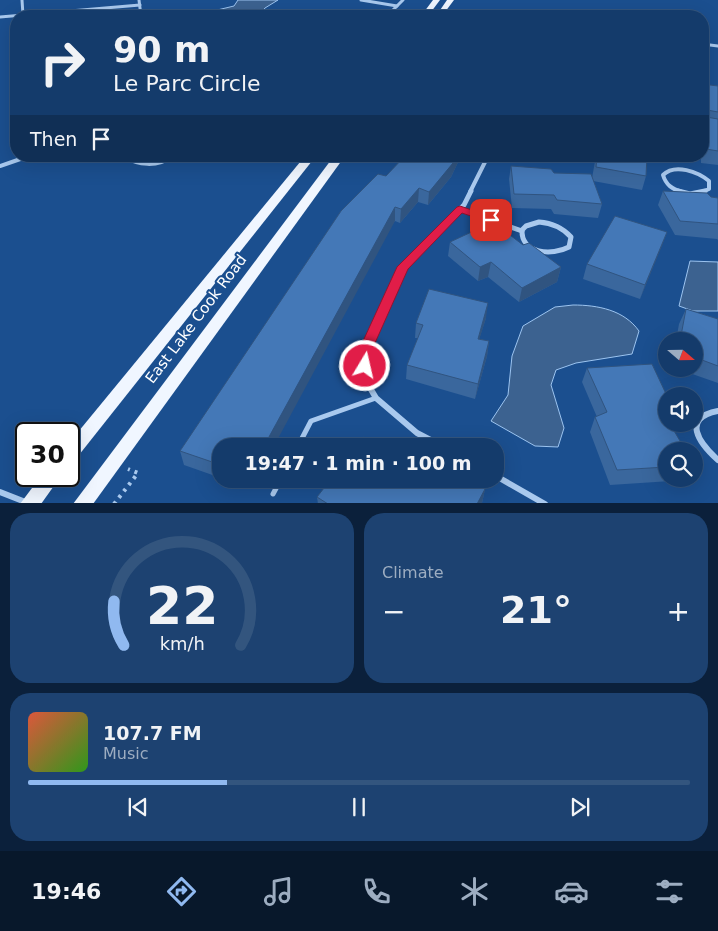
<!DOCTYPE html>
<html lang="en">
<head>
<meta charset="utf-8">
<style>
	:root { --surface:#143b6b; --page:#1d4271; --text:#f1f3f6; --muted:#9dadc1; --line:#33557e; --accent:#90b9f0 }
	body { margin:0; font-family:"DejaVu Sans",sans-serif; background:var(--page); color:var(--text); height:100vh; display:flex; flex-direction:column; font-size:19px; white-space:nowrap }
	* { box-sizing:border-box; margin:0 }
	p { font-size:16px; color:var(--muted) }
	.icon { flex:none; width:28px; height:28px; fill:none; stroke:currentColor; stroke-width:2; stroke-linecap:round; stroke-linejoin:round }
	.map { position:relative; height:503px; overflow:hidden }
	.details { display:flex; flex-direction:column; gap:10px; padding:10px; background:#0b203b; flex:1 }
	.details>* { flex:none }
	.hud { position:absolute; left:10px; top:10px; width:699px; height:152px; border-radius:20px; box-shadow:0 5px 20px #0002,0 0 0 1px var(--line); background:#143b6b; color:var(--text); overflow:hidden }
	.needle { width:32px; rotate:110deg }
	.buttons { position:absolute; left:658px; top:332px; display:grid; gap:10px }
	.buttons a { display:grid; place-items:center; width:45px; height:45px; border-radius:50%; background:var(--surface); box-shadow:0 5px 20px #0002,0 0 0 1px var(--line); font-size:25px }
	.speed { position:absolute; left:15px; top:422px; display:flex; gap:10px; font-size:25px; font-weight:700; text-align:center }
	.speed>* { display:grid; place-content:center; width:65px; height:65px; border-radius:50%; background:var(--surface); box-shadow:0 5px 20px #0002,0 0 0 1px var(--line); line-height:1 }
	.speed .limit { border:2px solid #111; border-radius:8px; background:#fff; color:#111 }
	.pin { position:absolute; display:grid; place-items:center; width:42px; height:42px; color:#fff; margin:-21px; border-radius:10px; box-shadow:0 2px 8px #0006 }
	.me { position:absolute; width:55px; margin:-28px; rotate:9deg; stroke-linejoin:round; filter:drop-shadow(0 0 4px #0008) }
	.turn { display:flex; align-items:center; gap:18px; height:105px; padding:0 20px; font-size:22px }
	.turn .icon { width:65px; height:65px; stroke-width:2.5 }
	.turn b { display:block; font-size:35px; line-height:42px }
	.then { display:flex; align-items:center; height:48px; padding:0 20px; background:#0003; gap:10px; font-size:19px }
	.big { font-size:38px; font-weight:800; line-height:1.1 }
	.details .card { flex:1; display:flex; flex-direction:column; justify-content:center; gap:8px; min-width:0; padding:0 18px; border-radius:20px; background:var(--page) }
	.details .dial { align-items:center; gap:0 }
	.dial svg { height:130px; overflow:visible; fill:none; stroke:var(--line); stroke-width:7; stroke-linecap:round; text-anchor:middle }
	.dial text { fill:var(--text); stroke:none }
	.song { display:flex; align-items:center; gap:15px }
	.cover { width:60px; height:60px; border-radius:8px; background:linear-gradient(135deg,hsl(10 70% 55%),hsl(110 70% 35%)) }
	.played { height:5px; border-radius:2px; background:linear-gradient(90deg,var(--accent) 30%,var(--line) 30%) }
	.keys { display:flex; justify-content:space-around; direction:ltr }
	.heat { display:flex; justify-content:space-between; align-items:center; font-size:28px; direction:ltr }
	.details .tiles { flex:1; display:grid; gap:10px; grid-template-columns:1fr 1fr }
	.card:last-child { grid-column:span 2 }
	.trip { position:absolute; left:212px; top:438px; width:292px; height:50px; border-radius:20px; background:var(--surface); box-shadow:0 5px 20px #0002,0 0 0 1px var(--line); font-weight:800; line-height:50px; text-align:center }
	.tabs { display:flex; height:80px; justify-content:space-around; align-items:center; background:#08182b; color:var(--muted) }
	.tabs .icon { width:35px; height:35px }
	.tabs .selected { color:var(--accent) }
	.tabs b { font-size:22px; color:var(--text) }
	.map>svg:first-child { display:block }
</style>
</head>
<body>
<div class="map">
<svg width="718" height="504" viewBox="0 0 718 504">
	<rect width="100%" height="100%" fill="#1b4f8f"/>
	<g fill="#3c6290" stroke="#9cc4f0">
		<path d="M238,0H278L265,8L258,16H192L234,6Z"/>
		<path d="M690,261L718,262V311H693L679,306Z"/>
		<path d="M573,305C598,305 624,310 639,331L632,354L576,363L556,370L551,385L564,428L558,447L535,446L491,421L508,395L512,356L523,326L555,307Z"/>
	</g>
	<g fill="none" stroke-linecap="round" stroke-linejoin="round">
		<path stroke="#a9c9ee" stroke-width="4" stroke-dasharray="3 5" stroke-linecap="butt" d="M114,504L138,473L128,469"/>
		<g stroke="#a9c9ee" stroke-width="5">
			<path d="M298,446L311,421L376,398"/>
			<path d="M273,494L281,479"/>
		</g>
		<g stroke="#a9c9ee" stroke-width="3">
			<path d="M22,0L23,15"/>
			<path d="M139,0L141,16"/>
			<path d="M361,0L397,6"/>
			<path d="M387,16L403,0"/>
			<path d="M0,17L140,5"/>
			<path d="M702,44L718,46"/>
		</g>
		<g stroke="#a9c9ee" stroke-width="4">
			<path d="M121,156C139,165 156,168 173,156"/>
			<path d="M0,166L29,156"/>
			<path d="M470,192L488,156"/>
			<path d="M682,192C672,189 666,185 663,175C675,163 698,172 709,181V189L702,192"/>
		</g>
		<g stroke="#a9c9ee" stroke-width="5">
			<path d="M678,191L690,194L705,191"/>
			<path d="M460,209L522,231"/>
			<path d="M539,222C552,223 562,227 571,237L569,247C552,256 521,254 522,230L526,226Z"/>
			<path d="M374,329L403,267L464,205L471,191"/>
		</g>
		<g stroke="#a9c9ee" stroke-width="6">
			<path d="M375,328L364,352L366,381L376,398L417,433L442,446"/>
			<path d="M718,411C681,418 699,443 718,460"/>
			<path d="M496,476L545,504"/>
			<path d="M0,492L28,503"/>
		</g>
		<g fill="#f0f6ff" fill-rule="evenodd">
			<path d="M433,0H440L428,16H421Z"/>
			<path d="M447,0H454L442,16H436Z"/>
			<path d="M305,156H316L75,460L69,462V443Z"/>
			<path d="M334,156H345L93,504H73Z"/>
			<path d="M41,476H61L41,504H20Z"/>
		</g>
	</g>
	<g fill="#3a679d">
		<path d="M702,84L718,86V165L701,163V157L695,156H702Z"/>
		<path d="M405,156H461L451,177L428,205L418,202L400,223L395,221L221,446V478L184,465L180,451L386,176Z"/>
		<path d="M596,156H647L646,176L642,190L593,181L602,204L598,218L554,214L551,209L512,208L509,179L511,166L554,173L592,178Z"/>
		<path d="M663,191L718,198V240L717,239L675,235L658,205Z"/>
		<path d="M667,232L640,299L583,279L587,264Z"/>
		<path d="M450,242L523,245L561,267L557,282L519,302L488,277L478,281L448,256Z"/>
		<path d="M686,309L718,319V383L678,369H694V341H676L679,324Z"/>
		<path d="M486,318L479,339L489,341L487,356L475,399L406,379L407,365L418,338H415L416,323Z"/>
		<path d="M587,368L666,451V479H687L686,480L610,485L590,432L595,417H597L582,382Z"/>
		<path d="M223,479H257L252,489Z"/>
		<path d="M485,489L482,503L318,504L317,497Z"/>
	</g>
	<g fill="#305480">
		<path d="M707,110L702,122V115L704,111Z"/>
		<path d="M456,156H461L451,177L428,205L429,192Z"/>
		<path d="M419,188L418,202L400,223L401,209Z"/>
		<path d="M395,207V221L274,446H264Z"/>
		<path d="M667,232L662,246L640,299L645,285Z"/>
		<path d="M491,262L488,277L478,281L480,267Z"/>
		<path d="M561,267L557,282L519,302L522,288Z"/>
		<path d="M488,303L486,318L475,353L478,339Z"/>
		<path d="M489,341L487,356L475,399L478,384Z"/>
		<path d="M250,479H257L252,489Z"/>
		<path d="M485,489L482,503L477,504Z"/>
	</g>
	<g fill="#4478b7" stroke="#305480">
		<path d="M702,84L718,86V112L707,110L704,111L703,114L706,117L718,119V151L706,149V144L702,143Z"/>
		<path d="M405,156H456L453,163L429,192L419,188L401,209L395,207L264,446H221V465L180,451L341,211L378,174L386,176Z"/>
		<path d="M597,156H647L646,176L596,167Z"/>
		<path d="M511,166L551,169L554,173L591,174L602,204L557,200L554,195L514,194Z"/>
		<path d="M663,191L707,193L711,197L718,198V224L680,221Z"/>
		<path d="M615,216L667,232L645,285L587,264Z"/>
		<path d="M493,222L523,245L529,243L561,267L522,288L491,262L480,267L450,242Z"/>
		<path d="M429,289L488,303L478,339L489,341L478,384L407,365L423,325L416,323Z"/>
		<path d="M686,309L718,319V366L694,357V341H680Z"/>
		<path d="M652,364L667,396H666V424H670L686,451H666V467L617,470L595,417L607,412L587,368Z"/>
		<path d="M363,437L380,446H356Z"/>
		<path d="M331,479H466L485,489L477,504H328L317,497Z"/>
	</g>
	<path fill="#e11d48" stroke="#92132f" d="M460,206L495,218L496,220L491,223L462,213L408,269L371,352L372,366L370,370L365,372L360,370L358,352L397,267L457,207Z"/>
	<g text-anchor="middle" stroke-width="4" stroke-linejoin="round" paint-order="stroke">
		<g font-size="15" fill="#fff" stroke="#1b4f8f">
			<text transform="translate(196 319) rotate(-53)" y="5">East Lake Cook Road</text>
		</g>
	</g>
</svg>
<div class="buttons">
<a><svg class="needle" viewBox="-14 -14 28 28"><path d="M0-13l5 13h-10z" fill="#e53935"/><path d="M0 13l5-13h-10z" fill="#9dadc1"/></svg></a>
<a><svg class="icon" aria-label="sound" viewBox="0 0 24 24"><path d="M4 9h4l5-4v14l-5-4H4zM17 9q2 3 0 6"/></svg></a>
<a><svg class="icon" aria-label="search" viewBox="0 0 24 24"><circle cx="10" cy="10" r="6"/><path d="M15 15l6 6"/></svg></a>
</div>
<div class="speed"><div class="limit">30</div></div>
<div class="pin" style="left:491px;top:220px;background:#d93025"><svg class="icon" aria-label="arrive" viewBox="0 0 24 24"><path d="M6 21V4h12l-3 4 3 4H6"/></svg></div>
<svg class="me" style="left:365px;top:366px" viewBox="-20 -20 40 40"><circle r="17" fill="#e11d48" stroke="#fff" stroke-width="3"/><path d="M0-11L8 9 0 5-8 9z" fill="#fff"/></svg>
<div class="trip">19:47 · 1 min · 100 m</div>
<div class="hud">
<div class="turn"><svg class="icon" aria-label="right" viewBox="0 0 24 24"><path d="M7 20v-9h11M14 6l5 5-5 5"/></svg><div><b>90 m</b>Le Parc Circle</div></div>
<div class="then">Then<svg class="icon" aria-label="arrive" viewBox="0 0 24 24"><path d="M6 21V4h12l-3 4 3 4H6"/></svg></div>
</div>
</div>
<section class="details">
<div class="tiles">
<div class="card dial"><svg viewBox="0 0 100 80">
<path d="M14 69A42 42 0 1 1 86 69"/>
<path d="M14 69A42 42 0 0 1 8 42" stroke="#90b9f0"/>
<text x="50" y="56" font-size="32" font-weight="700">22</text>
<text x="50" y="72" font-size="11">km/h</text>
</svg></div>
<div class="card"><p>Climate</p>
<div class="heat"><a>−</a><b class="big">21°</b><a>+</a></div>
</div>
<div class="card">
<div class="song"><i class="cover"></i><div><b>107.7 FM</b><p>Music</p></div></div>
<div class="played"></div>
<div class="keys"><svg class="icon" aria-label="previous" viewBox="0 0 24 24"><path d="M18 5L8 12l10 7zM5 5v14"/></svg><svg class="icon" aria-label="pause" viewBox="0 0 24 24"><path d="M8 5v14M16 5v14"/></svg><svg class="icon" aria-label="next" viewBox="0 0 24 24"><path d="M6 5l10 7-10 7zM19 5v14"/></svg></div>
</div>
</div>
</section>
<nav class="tabs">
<b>19:46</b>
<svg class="icon selected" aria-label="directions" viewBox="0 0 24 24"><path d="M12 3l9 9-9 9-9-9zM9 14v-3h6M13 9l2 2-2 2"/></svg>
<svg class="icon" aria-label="music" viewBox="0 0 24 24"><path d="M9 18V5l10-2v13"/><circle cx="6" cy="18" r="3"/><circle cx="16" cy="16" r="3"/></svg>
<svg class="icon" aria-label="phone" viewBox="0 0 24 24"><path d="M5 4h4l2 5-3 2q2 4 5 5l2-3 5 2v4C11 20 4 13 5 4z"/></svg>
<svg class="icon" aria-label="climate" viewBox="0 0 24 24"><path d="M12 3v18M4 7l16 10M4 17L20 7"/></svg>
<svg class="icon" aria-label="car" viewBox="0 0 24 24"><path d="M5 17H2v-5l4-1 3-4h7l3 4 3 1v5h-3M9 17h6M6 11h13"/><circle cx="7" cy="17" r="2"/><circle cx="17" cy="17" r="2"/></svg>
<svg class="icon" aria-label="filters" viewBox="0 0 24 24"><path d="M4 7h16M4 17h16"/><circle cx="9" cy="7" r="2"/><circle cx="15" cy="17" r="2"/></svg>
</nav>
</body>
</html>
